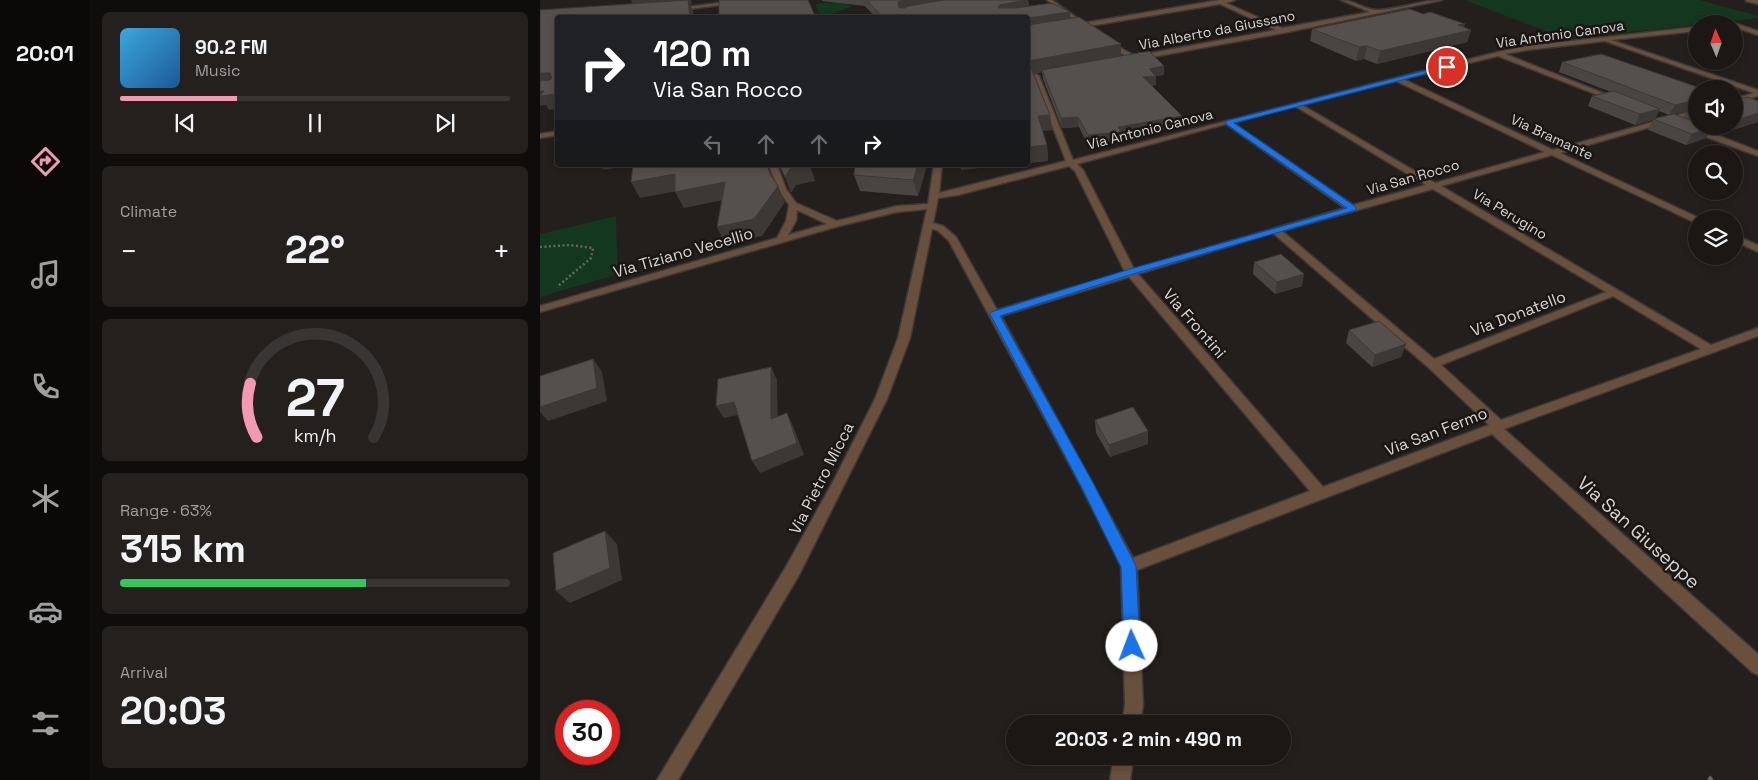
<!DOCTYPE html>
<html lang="en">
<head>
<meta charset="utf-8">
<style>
	:root { --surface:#1a1715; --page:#23201e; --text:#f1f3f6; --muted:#9f9fa0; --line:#383634; --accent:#f19ab2 }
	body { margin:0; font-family:"Space Grotesk",sans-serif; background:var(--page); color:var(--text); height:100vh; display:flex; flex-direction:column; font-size:19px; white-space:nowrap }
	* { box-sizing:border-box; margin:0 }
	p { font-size:16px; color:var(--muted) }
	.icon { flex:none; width:28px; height:28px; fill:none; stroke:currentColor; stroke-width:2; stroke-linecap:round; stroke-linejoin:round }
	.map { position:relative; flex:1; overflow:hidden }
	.drawer { display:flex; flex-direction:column; gap:12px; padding:12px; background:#0e0d0c; width:450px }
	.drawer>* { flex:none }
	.guide { position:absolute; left:15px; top:15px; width:475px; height:152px; border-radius:5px; box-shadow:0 2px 8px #0003,0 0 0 1px var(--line); background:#202124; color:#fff; overflow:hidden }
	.needle { width:32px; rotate:358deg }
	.tools { position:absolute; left:1148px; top:15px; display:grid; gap:10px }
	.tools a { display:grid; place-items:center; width:55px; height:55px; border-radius:50%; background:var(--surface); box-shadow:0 2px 8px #0003,0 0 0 1px var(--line); font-size:25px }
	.speed { position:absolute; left:15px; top:700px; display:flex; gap:10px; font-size:25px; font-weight:700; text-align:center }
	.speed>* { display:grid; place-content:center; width:65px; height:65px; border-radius:50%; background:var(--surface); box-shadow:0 2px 8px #0003,0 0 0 1px var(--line); line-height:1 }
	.speed .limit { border:8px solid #d22; background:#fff; color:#111 }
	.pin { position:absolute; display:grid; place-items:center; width:42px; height:42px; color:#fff; margin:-21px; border:2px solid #fff; border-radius:50%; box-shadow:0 1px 5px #0007 }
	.me { position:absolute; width:55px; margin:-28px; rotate:358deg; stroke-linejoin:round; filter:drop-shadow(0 0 4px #0008) }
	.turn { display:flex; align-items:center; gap:18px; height:105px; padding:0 15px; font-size:22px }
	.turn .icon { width:65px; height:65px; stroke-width:2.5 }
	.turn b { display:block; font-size:35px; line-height:42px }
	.lanes { display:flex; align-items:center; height:48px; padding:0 15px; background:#0003; justify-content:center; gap:25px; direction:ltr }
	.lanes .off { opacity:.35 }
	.big { font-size:38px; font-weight:700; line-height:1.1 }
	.drawer .card { flex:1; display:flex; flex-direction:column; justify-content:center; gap:8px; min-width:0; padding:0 18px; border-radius:8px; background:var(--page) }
	.drawer .dial { align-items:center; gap:0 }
	.dial svg { height:130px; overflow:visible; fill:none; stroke:var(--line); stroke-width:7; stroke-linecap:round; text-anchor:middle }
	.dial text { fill:var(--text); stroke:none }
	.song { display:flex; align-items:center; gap:15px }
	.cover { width:60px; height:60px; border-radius:8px; background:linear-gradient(135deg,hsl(200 70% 55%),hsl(210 70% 35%)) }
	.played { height:5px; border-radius:2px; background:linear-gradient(90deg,var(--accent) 30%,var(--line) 30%) }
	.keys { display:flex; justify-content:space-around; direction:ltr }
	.heat { display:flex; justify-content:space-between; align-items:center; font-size:28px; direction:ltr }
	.charge { height:8px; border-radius:4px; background:linear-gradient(90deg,#34c759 63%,var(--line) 0) }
	.trip { position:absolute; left:466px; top:715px; width:285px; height:50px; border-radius:25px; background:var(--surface); box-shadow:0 2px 8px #0003,0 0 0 1px var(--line); font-weight:700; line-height:50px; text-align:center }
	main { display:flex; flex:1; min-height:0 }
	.menu { display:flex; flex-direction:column; width:90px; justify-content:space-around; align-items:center; background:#0a0908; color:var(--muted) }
	.menu .icon { width:35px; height:35px }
	.menu .selected { color:var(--accent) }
	.menu b { font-size:22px; color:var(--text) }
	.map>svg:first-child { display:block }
</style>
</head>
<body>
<main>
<nav class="menu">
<b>20:01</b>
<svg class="icon selected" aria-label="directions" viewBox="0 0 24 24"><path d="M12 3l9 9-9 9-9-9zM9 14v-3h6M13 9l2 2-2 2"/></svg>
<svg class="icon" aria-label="music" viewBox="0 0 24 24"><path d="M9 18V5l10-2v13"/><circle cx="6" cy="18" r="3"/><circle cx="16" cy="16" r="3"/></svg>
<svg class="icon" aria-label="phone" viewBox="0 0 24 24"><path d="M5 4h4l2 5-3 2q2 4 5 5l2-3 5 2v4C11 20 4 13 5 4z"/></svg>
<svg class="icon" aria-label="climate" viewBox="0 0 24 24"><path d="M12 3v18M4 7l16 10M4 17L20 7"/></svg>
<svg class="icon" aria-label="car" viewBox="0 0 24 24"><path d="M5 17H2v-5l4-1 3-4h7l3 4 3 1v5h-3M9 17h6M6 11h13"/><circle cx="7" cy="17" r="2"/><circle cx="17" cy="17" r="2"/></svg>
<svg class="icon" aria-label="filters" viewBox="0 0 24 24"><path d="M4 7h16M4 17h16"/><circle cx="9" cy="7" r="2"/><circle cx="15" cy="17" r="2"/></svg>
</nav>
<section class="drawer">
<div class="card">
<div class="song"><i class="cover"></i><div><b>90.2 FM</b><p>Music</p></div></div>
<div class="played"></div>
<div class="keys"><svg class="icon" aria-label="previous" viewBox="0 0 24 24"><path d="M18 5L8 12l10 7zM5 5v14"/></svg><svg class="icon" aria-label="pause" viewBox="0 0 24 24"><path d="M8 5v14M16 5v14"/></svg><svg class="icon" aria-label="next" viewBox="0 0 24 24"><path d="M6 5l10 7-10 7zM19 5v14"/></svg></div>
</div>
<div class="card"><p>Climate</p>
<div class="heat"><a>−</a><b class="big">22°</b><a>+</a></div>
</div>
<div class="card dial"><svg viewBox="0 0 100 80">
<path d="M14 69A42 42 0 1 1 86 69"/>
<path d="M14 69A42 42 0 0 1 10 36" stroke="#f19ab2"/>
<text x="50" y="56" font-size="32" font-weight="700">27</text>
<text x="50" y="72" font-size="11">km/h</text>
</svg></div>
<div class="card"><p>Range · 63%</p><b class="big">315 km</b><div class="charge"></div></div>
<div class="card"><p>Arrival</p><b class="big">20:03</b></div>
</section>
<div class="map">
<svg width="1218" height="780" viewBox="0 0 1218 780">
	<rect width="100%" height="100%" fill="#231f1c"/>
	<g fill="#13371f">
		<path d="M924,0H1160L1218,16V18L1027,39Z"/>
		<path d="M304,1L308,5L313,6L284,17H281L275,4Z"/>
		<path d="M76,216L78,274L0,297V234Z"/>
	</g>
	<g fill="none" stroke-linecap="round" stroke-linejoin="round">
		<defs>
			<g id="minor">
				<path d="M201,0H216L135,11L132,9Z"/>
				<path d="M507,0H512L544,23L680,0H695L686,3L742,28L830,12L801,0C814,0 826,11 839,10C860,9 881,0 902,0L743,33L596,60L591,59L565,43L570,42L595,56L736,30L680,4L532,29L530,26L539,24L538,22Z"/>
				<path d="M1206,0H1218V4L1206,1Z"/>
				<path d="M1194,23L1218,31V35L1194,27L1192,24Z"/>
				<path d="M1156,27V31L1071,40L1218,90V96L1194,103V99L1214,93L1065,41L987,50L965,54L1078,99L1079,100L1076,102L958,56L863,79L1013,150L1156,110V114L1020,153L1159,218L1156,219V223L1012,155L901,186L1171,345L1218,328V336L964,429L1218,654V675L1212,672L952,434L597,570L603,705L600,724H582L585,705L581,566L541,486L409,241L397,230L392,229L370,338L347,399L259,575L138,780H117L247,565L295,478L335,399L358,338L387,209L357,212L299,226L0,312V306L237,238L246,221L249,205L238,189L229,165H237L246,189L256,203L297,221L357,206L388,204L394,165H402L399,193L526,161L493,76L496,74L499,76L533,160L958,52L987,46ZM856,81L1005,152L895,183L762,105ZM755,106L886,185L813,205L693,123ZM686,124L805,208L594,269L543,170L537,164ZM529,166L535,171L585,272L457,310L416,237L403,226L393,223L398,198L418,195ZM893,189L1066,292L894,359L742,231ZM257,210L287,224L248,235L256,221ZM733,233L888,367L949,425L783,487L598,274ZM589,277L770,491L593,558L461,316ZM1073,296L1161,349L961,420L901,365Z"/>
				<path d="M1150,127H1156L1218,151V156L1150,131Z"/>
				<path d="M18,131V135L0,138V134Z"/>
				<path d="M1194,235L1218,245V252L1194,241Z"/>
				<path d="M574,756H594L590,780H570Z"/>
			</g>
		</defs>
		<use href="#minor" stroke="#3c3936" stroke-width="3"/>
		<path stroke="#696663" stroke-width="2.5" stroke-dasharray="2 2.5" stroke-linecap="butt" d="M0,247L30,245L53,248L51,258L17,287"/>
		<path stroke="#696663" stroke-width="4.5" stroke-dasharray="4 5.5" stroke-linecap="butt" d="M1169,780L1172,777"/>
		<use href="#minor" fill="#69503d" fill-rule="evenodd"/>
	</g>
	<g fill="#494542" fill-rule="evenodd">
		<path d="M282,0H488L489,6L531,18L581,44V56L624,75L616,76V85L611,86L641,126L581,137V142L548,146L539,127L522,128L503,79L502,72L494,73L510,115L512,130L502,131L507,145L508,161L488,163V18H336L325,6L282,1Z"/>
		<path d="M924,28L931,30L927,42L837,64L824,59L816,61L770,41L772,29Z"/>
		<path d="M1061,54L1163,89H1156V126H1194V99L1197,100L1208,97L1218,101V122L1179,134L1170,131L1166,138L1146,145L1108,130L1113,119L1129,115L1119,111L1115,119L1095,125L1048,106L1052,96L1071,92L1019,72L1022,62ZM1147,111L1143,117L1134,114Z"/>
		<path d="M387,165L378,196L320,191L314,175Z"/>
		<path d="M714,262L762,286L735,294L713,274Z"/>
		<path d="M809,330L866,344L861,357L832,367L806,343Z"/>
		<path d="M555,420L608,444L570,457L556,433Z"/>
	</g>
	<g fill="#3c3836">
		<path d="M91,0H151L152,4H150L153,11V18L94,8Z"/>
		<path d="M365,0H432L360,13L358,2Z"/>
		<path d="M488,0L490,11L458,8L459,5Z"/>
		<path d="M530,12L531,23L488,32V18Z"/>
		<path d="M925,24L923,31L931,30L927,42L837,64L840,51Z"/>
		<path d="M581,44V56L488,75V61Z"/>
		<path d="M827,46L824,59L816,61L819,47Z"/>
		<path d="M624,66V75L616,76V85L603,87V77L609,69Z"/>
		<path d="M0,73H10L18,85L0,88Z"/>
		<path d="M0,91H4L18,94V109L9,110L6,105L0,106Z"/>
		<path d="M1156,100V109L1147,110V111L1129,115L1135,105Z"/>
		<path d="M1120,109L1115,119L1095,125L1100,114Z"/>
		<path d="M1218,113V122L1179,134L1183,126H1194V121Z"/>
		<path d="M510,115L512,130L499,131L498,116Z"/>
		<path d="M642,116L641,126L581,137V142L548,146V135L578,127Z"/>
		<path d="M538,117L539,127L522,128L521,118Z"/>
		<path d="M1172,128L1166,138L1146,145L1152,134Z"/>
		<path d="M507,145L508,161L488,163V147Z"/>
		<path d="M60,165H93L63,170Z"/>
		<path d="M227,165H228L236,189L238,186L245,202L222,236L185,244L177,227L230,174Z"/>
		<path d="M270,165L275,181L256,185L251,193L245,177L250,169Z"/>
		<path d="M378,165H387L378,196L373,180Z"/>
		<path d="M420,165H468L421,170Z"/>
		<path d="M135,174L143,190L100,198L91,182Z"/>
		<path d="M185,182L193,198L144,208L135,192Z"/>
		<path d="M764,274L762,286L735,294L737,282Z"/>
		<path d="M866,344L861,357L832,367L835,355Z"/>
		<path d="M53,359L62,372L67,401L8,421L0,412V407Z"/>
		<path d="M231,367L237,380L238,432L231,419Z"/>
		<path d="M194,402L202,414L184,418L176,406Z"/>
		<path d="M247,413L253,426L264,455L220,473L212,461Z"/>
		<path d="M608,431V444L570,457L569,445Z"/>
		<path d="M65,531L77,544L82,580L30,603L16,591Z"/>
	</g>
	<g fill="#55504d" stroke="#3c3836">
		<path d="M148,0L150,18H18V94L0,96L4,91H0V81L10,80L12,78L10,73H0V10Z"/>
		<path d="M179,0H268L276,18H179Z"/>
		<path d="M327,0H365L358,2L359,8H366L368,6L404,0H487L459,5L458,8H476L512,3L530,12L488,18H343Z"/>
		<path d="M870,9L883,14L890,12L925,24L918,25L931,30L840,51L827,46L819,47L772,29Z"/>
		<path d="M539,17L581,44L488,61V25Z"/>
		<path d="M609,51L624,66L609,69L616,76L603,77L642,116L578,127L581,132L548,135L538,117L521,118L502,70Z"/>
		<path d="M1061,54L1163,89H1156V100L1135,105L1022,62Z"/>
		<path d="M488,68H491L510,115L498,116L507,145L488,147Z"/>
		<path d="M1074,91L1120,109L1100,114L1052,96Z"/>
		<path d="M1208,97L1218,101V113L1194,121V99L1197,100Z"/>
		<path d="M1156,107V113L1147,110Z"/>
		<path d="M1133,114L1156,122V126H1168L1172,128L1152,134L1113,119Z"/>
		<path d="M93,165H227L230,174L238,186L214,219L177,227L185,182L135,192V174L91,182Z"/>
		<path d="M239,165H270L250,169L245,177Z"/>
		<path d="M315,165H378L373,180L314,175Z"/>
		<path d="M741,254L764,274L737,282L714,262Z"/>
		<path d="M839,321L866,344L835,355L809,330Z"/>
		<path d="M53,359L57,388L0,407V376Z"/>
		<path d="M231,367V419L247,413L257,443L212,461L194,402L176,406L178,379Z"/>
		<path d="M593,407L608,431L569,445L555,420Z"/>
		<path d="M65,531L70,568L16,591L13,553Z"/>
	</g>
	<path fill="#1a73e8" stroke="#114b97" d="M907,65L909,68L694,123L816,207V210L593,274L460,316L552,481L596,566L600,646L597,651L592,653L586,651L584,646L581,567L541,486L450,314L451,312L587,270L807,208L686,124V121Z"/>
	<g text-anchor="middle" stroke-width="5" stroke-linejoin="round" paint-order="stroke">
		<g font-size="14" fill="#d8d6d4" stroke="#1a1613">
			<text transform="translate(677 30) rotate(-11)" y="5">Via Alberto da Giussano</text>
			<text transform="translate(1020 34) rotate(-8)" y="5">Via Antonio Canova</text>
			<text transform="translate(610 129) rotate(-14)" y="5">Via Antonio Canova</text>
			<text transform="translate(1012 137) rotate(25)" y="5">Via Bramante</text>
			<text transform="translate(873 177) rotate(-16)" y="5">Via San Rocco</text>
			<text transform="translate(970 214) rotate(31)" y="5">Via Perugino</text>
		</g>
		<g font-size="16" fill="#d8d6d4" stroke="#1a1613">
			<text transform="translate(143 252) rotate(-16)" y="6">Via Tiziano Vecellio</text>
			<text transform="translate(978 313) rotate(-21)" y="6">Via Donatello</text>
			<text transform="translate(655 323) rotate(49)" y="6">Via Frontini</text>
			<text transform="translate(896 431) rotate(-21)" y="6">Via San Fermo</text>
			<text transform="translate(281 478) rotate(-63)" y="6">Via Pietro Micca</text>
		</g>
		<g font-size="19" fill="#d8d6d4" stroke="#1a1613">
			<text transform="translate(1099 532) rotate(42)" y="7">Via San Giuseppe</text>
		</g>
	</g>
</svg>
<div class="tools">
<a><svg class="needle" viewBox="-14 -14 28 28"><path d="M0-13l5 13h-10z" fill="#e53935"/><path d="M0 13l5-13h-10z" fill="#9f9fa0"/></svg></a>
<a><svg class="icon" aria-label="sound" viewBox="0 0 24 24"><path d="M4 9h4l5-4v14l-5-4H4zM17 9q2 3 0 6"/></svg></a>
<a><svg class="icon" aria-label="search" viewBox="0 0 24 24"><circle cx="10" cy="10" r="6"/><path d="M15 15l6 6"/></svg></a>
<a><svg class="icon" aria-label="layers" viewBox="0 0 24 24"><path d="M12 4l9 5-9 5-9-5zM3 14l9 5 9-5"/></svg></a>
</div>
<div class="speed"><div class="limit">30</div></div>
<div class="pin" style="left:907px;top:67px;background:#d93025"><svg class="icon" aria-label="arrive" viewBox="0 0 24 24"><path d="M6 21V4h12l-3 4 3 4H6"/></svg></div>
<svg class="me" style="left:592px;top:646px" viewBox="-20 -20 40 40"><circle r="19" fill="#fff"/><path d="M0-13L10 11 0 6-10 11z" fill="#1a73e8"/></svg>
<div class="trip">20:03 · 2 min · 490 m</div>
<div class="guide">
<div class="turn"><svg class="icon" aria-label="right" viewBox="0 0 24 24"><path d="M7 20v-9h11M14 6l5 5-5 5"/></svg><div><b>120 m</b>Via San Rocco</div></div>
<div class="lanes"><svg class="icon off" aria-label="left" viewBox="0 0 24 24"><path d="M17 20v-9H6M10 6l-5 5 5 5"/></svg><svg class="icon off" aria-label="ahead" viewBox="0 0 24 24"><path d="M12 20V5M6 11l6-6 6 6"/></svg><svg class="icon off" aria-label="ahead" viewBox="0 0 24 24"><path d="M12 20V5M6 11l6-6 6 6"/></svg><svg class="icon" aria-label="right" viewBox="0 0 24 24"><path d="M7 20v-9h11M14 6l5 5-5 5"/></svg></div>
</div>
</div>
</main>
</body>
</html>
